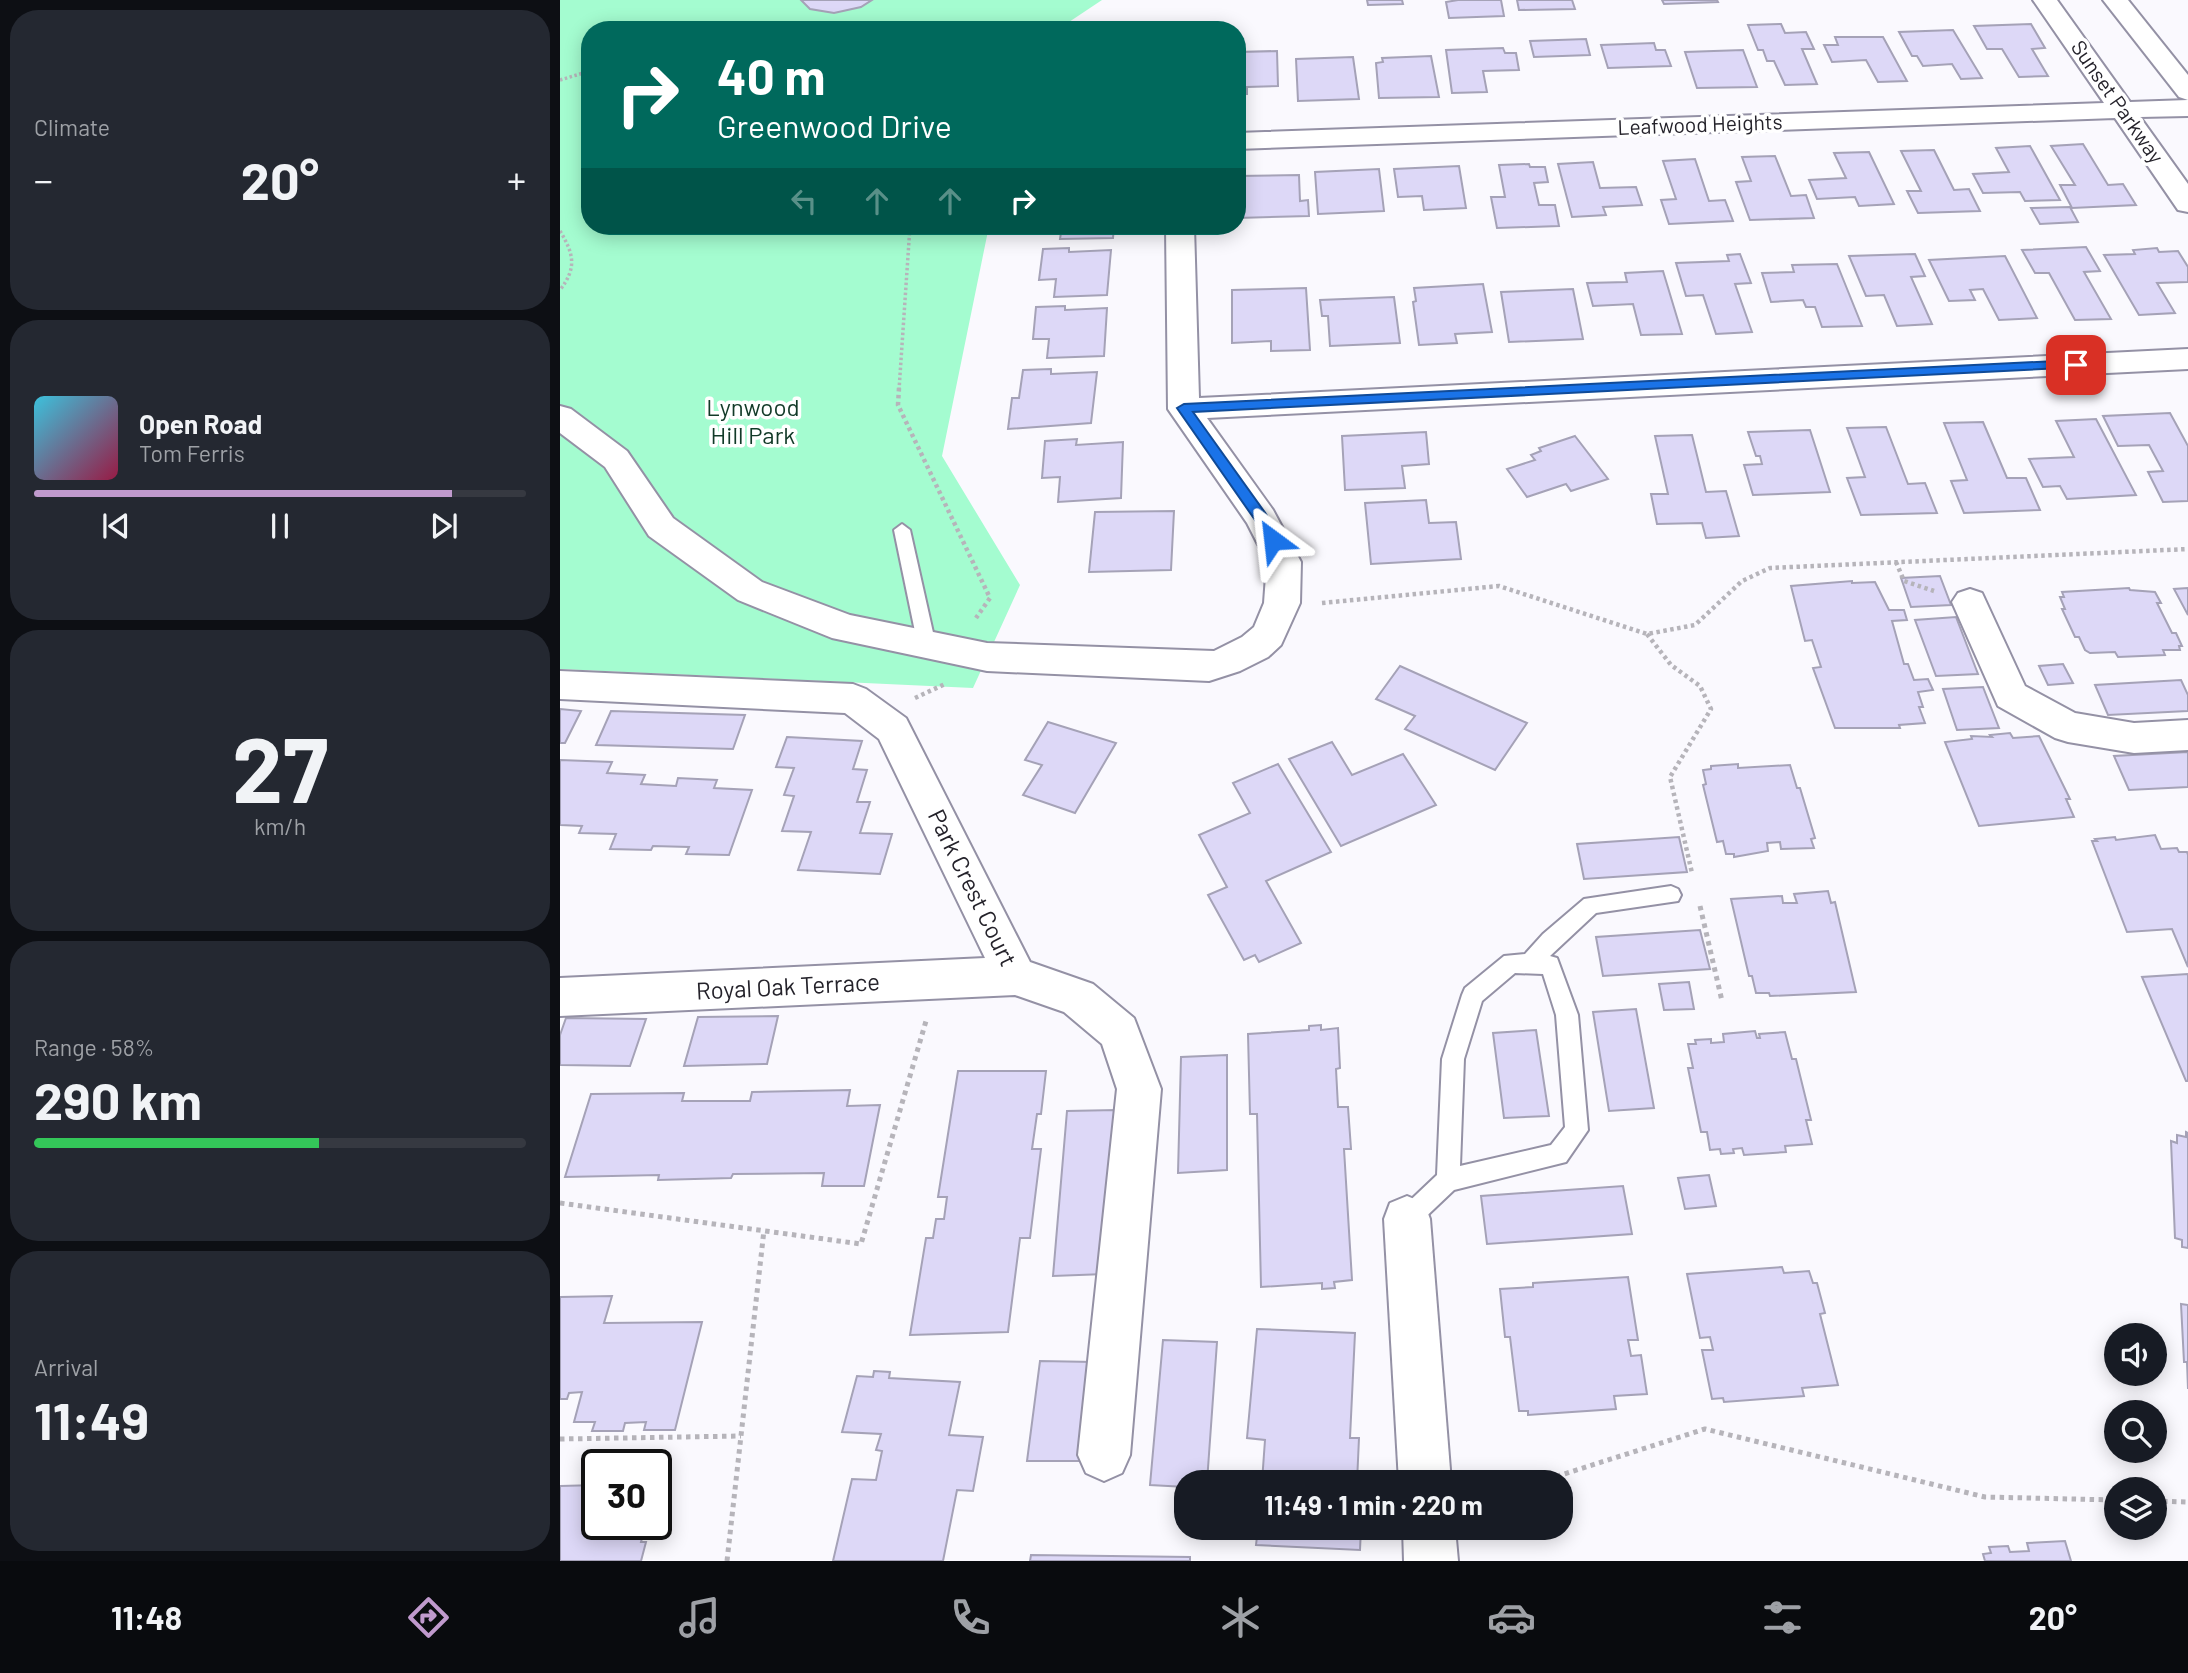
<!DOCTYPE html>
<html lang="en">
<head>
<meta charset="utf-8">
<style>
	:root { --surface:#171b24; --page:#242831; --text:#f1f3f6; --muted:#9ea1a6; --line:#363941; --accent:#c09acd }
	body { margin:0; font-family:Barlow,sans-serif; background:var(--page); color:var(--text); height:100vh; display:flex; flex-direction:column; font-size:26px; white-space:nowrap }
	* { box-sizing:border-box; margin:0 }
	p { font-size:23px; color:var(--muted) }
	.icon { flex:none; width:38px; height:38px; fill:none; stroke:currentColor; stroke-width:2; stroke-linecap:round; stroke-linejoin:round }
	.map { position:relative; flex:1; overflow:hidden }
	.panel { display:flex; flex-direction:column; gap:10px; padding:10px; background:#0d0f14; width:560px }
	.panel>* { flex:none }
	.hud { position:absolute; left:21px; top:21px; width:665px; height:214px; border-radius:28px; box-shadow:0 4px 18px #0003; background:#00695c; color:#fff; overflow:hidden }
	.tools { position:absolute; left:1544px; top:1323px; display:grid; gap:14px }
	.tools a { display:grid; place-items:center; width:63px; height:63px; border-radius:50%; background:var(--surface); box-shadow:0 4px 18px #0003; font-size:35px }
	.speed { position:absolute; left:21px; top:1449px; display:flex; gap:14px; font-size:35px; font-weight:700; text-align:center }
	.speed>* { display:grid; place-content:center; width:91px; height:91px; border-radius:50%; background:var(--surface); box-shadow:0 4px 18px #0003; line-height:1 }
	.speed .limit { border:4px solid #111; border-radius:10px; background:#fff; color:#111 }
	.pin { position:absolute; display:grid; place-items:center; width:60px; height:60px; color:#fff; margin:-30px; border-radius:14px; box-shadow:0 4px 10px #0006 }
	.me { position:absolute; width:77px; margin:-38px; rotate:330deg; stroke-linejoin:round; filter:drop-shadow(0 0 5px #0008) }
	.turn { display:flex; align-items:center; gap:24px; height:147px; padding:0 21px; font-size:32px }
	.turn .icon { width:91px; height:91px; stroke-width:2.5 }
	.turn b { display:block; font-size:49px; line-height:60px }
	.lanes { display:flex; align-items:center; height:66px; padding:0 21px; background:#0003; justify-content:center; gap:35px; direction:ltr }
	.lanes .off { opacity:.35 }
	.big { font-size:52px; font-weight:700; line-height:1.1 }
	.panel .card { flex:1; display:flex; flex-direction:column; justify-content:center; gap:10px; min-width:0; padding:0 24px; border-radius:28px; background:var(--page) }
	.panel .dial { align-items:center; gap:0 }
	.dial b { font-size:91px; line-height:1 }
	.song { display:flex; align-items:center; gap:21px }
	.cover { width:84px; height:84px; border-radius:10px; background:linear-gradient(135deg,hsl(190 70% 55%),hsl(340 70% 35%)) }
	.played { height:7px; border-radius:4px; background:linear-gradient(90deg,var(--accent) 85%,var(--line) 85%) }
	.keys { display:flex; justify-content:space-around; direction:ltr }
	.heat { display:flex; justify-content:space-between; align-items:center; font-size:38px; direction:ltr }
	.charge { height:10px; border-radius:5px; background:linear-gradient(90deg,#34c759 58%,var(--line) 0) }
	.trip { position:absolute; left:614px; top:1470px; width:399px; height:70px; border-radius:28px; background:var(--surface); box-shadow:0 4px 18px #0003; font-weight:700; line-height:70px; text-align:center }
	.tab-bar { display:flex; height:112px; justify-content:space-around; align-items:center; background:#090b0e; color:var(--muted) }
	.tab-bar .icon { width:49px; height:49px }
	.tab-bar .current { color:var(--accent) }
	.tab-bar b { font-size:32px; color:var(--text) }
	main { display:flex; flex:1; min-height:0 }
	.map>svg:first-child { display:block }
</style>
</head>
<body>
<main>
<section class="panel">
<div class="card"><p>Climate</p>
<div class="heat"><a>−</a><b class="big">20°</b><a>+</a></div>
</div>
<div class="card">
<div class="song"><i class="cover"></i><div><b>Open Road</b><p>Tom Ferris</p></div></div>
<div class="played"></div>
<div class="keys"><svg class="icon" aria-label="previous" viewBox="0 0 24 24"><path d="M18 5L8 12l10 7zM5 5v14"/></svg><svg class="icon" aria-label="pause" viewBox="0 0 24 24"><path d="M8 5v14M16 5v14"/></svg><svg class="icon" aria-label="next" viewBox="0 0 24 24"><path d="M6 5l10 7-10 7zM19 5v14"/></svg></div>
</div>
<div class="card dial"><b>27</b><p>km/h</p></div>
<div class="card"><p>Range · 58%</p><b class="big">290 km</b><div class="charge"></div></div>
<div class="card"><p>Arrival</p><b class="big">11:49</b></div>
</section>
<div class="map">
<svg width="1628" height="1561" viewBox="0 0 1628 1561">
	<rect width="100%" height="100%" fill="#faf9fe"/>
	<path fill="#a4fcd0" d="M0,0H542L497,30H30V226H429L382,456L460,585L413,688L0,669Z"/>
	<g fill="#ddd8f7" stroke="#a5a2b7" stroke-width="2">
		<path d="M241,0H312L301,7L274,13L250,9Z"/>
		<path d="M807,0H842L843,4L808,5Z"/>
		<path d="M898,0H941L944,16L889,18L886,2Z"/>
		<path d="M957,0H1012L1015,9L959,10Z"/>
		<path d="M1102,0H1157L1158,2L1104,4Z"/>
		<path d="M1221,24L1225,33L1246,32L1254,49H1242L1257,84L1225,85L1214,61H1207L1203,50H1198L1188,25Z"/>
		<path d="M1471,24L1485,48L1472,49L1488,76L1459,77L1442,49H1427L1414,26Z"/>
		<path d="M1393,30L1422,78L1401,79L1392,64L1363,66L1357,56H1352L1339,32Z"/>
		<path d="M1275,37H1323L1347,81L1318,82L1306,60L1272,62L1264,45H1278Z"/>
		<path d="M1026,39L1030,55L974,57L970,41Z"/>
		<path d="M1094,43L1096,50H1105L1111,66L1048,68L1041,45Z"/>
		<path d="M943,48L945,53H956L959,70L923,71L927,92L892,93L886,50Z"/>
		<path d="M1183,50L1197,87L1137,88L1125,52Z"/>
		<path d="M717,51L718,86L687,87V94H677V52Z"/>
		<path d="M871,56L879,97L819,98L816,63L823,62L822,58Z"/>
		<path d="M793,57L799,99L738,101L736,59Z"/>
		<path d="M1523,144L1548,185L1563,184L1576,205L1512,208L1500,185H1515L1491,146Z"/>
		<path d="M1470,146L1500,200L1465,201L1460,192L1423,193L1413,174L1449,172L1436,148Z"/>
		<path d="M1374,150L1394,190L1409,189L1420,211L1358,213L1347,191H1361L1341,151Z"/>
		<path d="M1309,152L1334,204L1299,206L1295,197L1257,199L1249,180L1286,178L1274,153Z"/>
		<path d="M1215,156L1231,196L1246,195L1254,218L1190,220L1176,182L1191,181L1182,157Z"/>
		<path d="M1135,159L1149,201L1165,200L1173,221L1109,224L1101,200L1116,199L1103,161Z"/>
		<path d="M1033,162L1040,188L1076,187L1082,205L1043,207L1046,215L1012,217L998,164Z"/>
		<path d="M969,164L970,167H985L988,182L974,183L979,205H995L999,226L937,228L931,197H945L939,165Z"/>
		<path d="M899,166L906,208L864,210L862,196L838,197L834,169Z"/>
		<path d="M819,169L824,211L758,214L755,172Z"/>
		<path d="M739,175L740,201L748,200L749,216L677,218V176Z"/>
		<path d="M1510,207L1518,222L1480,224L1471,208Z"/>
		<path d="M502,226H554L553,238L500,239Z"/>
		<path d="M1526,247L1540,271L1524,272L1551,319L1515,320L1489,273H1475L1462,250Z"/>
		<path d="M509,248V252L551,250L547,295L494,297L496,279L479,280L483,249Z"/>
		<path d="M1597,248L1599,252L1618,251L1628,267V282L1597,283L1615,313L1579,315L1544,255L1575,254L1573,250Z"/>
		<path d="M1180,254L1191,283L1175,284L1192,332L1156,334L1143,295L1126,296L1116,263L1169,261L1167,255Z"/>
		<path d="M1355,254L1365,276L1351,277L1372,324L1337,326L1324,295L1306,296L1289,256Z"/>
		<path d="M1445,256L1477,318L1439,320L1423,289L1410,290L1415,300L1389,301L1369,260Z"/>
		<path d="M1277,264L1302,326L1262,327L1255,307H1246L1243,300L1211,302L1202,273L1234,272L1232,265Z"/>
		<path d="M1103,271L1122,334L1081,335L1073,304L1033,306L1027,283L1067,282L1065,273Z"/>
		<path d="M923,284L932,332L895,334L897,343L859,345L853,302L856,301L854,288Z"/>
		<path d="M746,288L750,350L711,351V341L672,343V290Z"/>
		<path d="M1013,289L1023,339L949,342L941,292Z"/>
		<path d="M834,297L840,343L770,346L768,316H762L760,300Z"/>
		<path d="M505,306V310L547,308L544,356L487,358L489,339H473L476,307Z"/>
		<path d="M491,369V374L537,372L531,423L448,429L452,398H459L463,370Z"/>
		<path d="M1610,413L1628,446V501L1603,502L1588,472L1603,471L1589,445L1558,446L1543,416Z"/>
		<path d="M1536,419L1576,495L1507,499L1500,486L1483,487L1469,459L1514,457L1496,421Z"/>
		<path d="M1423,422L1447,478H1466L1480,510L1404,513L1391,481L1407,480L1384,423Z"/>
		<path d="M1326,427L1348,484L1365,483L1377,513L1301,515L1287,478L1305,477L1287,428Z"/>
		<path d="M1250,430L1270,492L1193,495L1184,465L1202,464L1200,456H1196L1188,432Z"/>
		<path d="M866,432L869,464L842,466L845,488L785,490L782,436Z"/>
		<path d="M1132,435L1146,492L1166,491L1179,536L1146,538L1142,523L1097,524L1091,494H1108L1095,436Z"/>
		<path d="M1015,436L1048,479L1011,491L1006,484L967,497L947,469L975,460L971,455L981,451L979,448Z"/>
		<path d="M517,439L516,445L563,442L561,498L498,502L500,477L482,478L485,441Z"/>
		<path d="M866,500L869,523L896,522L901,559L811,564L805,503Z"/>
		<path d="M614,511L611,570L529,572L535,512Z"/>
		<path d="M1380,576L1391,605L1351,607L1341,578Z"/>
		<path d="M1292,581V583L1315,582L1329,610H1344L1347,620L1332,621L1344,664H1348L1354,680L1368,679L1373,690L1358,692L1363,707H1359L1365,723L1339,725L1340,728H1275L1253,668L1261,667L1252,640L1245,641L1231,586Z"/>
		<path d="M1569,588L1570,590L1595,592L1601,603H1597L1612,633H1616L1622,646H1619L1620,650H1603L1605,655L1558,657L1555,652L1530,653L1525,650L1519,637H1515L1502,609H1505L1500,597H1504L1502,592Z"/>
		<path d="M1628,588V615L1614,589Z"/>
		<path d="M1396,617L1418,674L1376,676L1355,620Z"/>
		<path d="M1503,664L1513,683L1488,685L1479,666Z"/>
		<path d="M840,666L967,723L935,770L845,729L855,716L816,699Z"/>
		<path d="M1621,680L1628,695V711L1548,715L1535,685Z"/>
		<path d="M1423,687L1439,728L1397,730L1383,689Z"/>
		<path d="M0,709L21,711L5,743H0Z"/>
		<path d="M51,711L185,715L173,749L36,745Z"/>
		<path d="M488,722L556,743L515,813L463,795L482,765L465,760Z"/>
		<path d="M1450,733L1453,738L1479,736L1510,799H1506L1514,817L1419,826L1385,742L1412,739L1411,736L1432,737L1430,735Z"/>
		<path d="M227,737L302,741L293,769L307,770L297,802H310L300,833L332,834L320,874L238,870L251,832L222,831L234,796L224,795L234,768L216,767Z"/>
		<path d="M772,742L792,775L843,754L876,805L781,846L729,759Z"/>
		<path d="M1628,752V787L1569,790L1554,756Z"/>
		<path d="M0,760L52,762L47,773L85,775L81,784L116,786L118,778L157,780L154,788L192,790L169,855L126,854L129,847L93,846L91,850L50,849L56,834L19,833L22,826L0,825Z"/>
		<path d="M718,764L771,852L706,881L741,943L699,962L695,955L684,960L648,895L667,887L639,835L690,813L673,783Z"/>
		<path d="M1178,764V768L1230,765L1237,788H1240L1255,838L1251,839L1254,848L1221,849L1220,842L1207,843L1208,851L1174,857V854H1166L1163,841L1157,842L1143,785L1146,784L1143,770L1151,769V766Z"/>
		<path d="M1595,835L1601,849L1617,848L1619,852H1627L1628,855V967L1612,929L1567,932L1532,841H1537L1535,839L1555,837L1556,840Z"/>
		<path d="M1119,837L1127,872L1024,879L1017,844Z"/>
		<path d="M1268,891L1271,903L1275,902L1296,992L1210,996L1209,993H1196L1192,976H1189L1171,899L1222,896L1223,903H1237L1234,894Z"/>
		<path d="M1140,930L1150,969L1043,976L1036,937Z"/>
		<path d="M1628,974V1081H1626L1582,977Z"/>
		<path d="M1129,982L1134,1009L1104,1010L1099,984Z"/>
		<path d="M1076,1009L1094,1108L1049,1111L1033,1012Z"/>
		<path d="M218,1016L207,1064L124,1066L138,1017Z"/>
		<path d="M6,1018L86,1019L70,1066L0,1065V1035Z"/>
		<path d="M761,1025V1030L778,1028L780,1068L776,1069L778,1107H788L791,1149H784L792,1280L774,1282L775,1288L762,1289V1283L701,1287L697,1114H690L688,1034L749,1030V1026Z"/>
		<path d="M976,1030L989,1116L944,1118L933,1033Z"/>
		<path d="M1195,1031L1197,1038H1200L1199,1034L1225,1032L1232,1059H1236L1251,1120H1246L1252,1144L1225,1146L1226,1152L1184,1155L1182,1148L1173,1149L1174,1153L1161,1154L1160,1149L1150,1150L1147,1132H1141L1128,1068H1133L1128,1044H1136L1135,1040L1151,1039V1043L1164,1042L1163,1034Z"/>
		<path d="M667,1055V1170L618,1173L621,1057Z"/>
		<path d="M398,1071H486L481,1114H477L472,1149H481L470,1238H460L448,1332L350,1335L366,1238H373L376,1219H384L387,1197H378Z"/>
		<path d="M290,1090L287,1106L320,1105L304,1186H262L264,1173L173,1174L171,1178L98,1180L99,1175L5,1177L31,1094L124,1093L122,1101H190L192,1092Z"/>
		<path d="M556,1110L545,1274L493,1276L507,1111Z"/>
		<path d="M1626,1132L1628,1133V1248L1622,1247V1240L1615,1238L1611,1141L1617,1143V1135L1626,1137Z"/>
		<path d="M1149,1175L1156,1206L1125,1209L1118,1178Z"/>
		<path d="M1063,1186L1072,1234L927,1244L921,1196Z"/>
		<path d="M1222,1267L1224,1273L1249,1271L1253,1283H1257L1265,1313L1260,1314L1278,1385L1242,1388L1244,1396L1164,1402L1163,1398L1152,1399L1142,1350H1153L1150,1337L1140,1338L1127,1274Z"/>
		<path d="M1068,1277L1078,1340H1068L1071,1356L1081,1355L1087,1394L1054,1396L1056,1409L968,1415V1411H959L950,1337H945L940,1289L973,1287V1283Z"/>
		<path d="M52,1296L44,1323L142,1322L115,1430H84L86,1422L65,1423L63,1431H32L35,1422H14L22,1392L9,1393L7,1399H0V1297Z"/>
		<path d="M1621,1304L1628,1305V1389L1627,1362H1624Z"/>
		<path d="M697,1329L795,1333L790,1438H799L797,1482H702L705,1440L687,1438Z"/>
		<path d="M603,1340L657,1342L647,1482H626V1487L590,1485Z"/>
		<path d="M480,1361L534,1362L524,1461H467Z"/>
		<path d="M314,1371L330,1372L329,1378L400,1382L389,1435L423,1437L413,1491L397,1490L383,1561H273L292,1479L316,1480L322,1451L316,1450L321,1434L282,1432L297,1376L313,1377Z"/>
		<path d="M37,1485V1524H86L81,1542H86L81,1561H0V1486Z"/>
		<path d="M698,1528H801L800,1550L696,1545Z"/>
		<path d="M1505,1541L1511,1561H1425L1423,1554L1431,1553L1429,1547L1448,1546L1450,1552L1469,1551L1467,1543Z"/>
		<path d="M471,1555L630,1557V1561H470Z"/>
	</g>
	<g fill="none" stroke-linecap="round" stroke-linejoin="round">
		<defs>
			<g id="service">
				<path d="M342,524L350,530L376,646L373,651H361L358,646L334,530Z"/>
				<path d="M1111,886L1118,889L1121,895L1118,901L1036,913L990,956L997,958L1018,1015L1028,1130L1006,1162L894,1190L855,1227L847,1231L839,1227L835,1219L839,1211L877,1175L882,1059L902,995L905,988L944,956L965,954L983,934L1024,899ZM955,973L983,974L996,1015L1005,1127L991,1145L900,1166L904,1059L922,1001Z"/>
			</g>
			<g id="minor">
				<path d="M1473,0H1497L1570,102L1628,100V116L1580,117L1628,184V212L1618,210L1555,118L677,149V133L1544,103Z"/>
				<path d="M1543,0H1568L1628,75V100L1619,97Z"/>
				<path d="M606,226H634L639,398L1628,349V369L647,418L713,510L741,562L740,603L721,645L708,657L680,671L649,681L427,671L272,638L178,600L89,536L45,467L0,433V406L11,409L67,451L113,518L202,582L290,615L427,643L654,651L682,637L694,627L704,603L707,562L687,523L608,409Z"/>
				<path d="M1410,589L1422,593L1465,686L1515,713L1574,723L1628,720V750L1574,753L1508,742L1495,738L1438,706L1392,602L1398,593Z"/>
				<path d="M0,671L293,684L306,689L346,718L470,962L533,984L574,1018L601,1089L570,1455L562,1473L544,1481L526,1473L518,1455L557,1089L542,1044L504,1012L455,995L0,1016V978L425,958L319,739L285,713L0,699Z"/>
				<path d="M847,1196L864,1203L870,1219L891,1482H839L824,1219L830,1203Z"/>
				<path d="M843,1528H895L898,1561H844Z"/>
			</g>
		</defs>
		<use href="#service" stroke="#9491a5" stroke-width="4"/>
		<use href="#minor" stroke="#9491a5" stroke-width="4"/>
		<g stroke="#b6b4ba" stroke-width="3.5" stroke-dasharray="2.5 2.5" stroke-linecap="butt">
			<path d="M0,80L30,71"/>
			<path d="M0,231C14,254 17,268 0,290"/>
			<path d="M339,390L350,226"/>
		</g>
		<g stroke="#b6b4ba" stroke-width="4.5" stroke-dasharray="3.5 3.5" stroke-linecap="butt">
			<path d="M339,388L338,405L430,598L416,618"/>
			<path d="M1336,562L1344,581L1374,591"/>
			<path d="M762,603L939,586L1087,634L1135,625L1182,581L1210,568L1628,549"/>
			<path d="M1087,634L1111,665L1140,686L1151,709L1110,777L1132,873"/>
			<path d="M355,698L385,684"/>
		</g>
		<g stroke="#b6b4ba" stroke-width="5" stroke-dasharray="4.5 4.5" stroke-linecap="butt">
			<path d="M1140,906L1162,1001"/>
			<path d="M0,1203L301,1244L366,1021"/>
			<path d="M0,1439L181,1436"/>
			<path d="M911,1479L974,1482"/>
			<path d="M979,1482L1145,1429L1425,1497L1556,1500"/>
			<path d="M1594,1501L1628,1502"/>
			<path d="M167,1561L204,1230"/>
		</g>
		<use href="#service" fill="#fff" fill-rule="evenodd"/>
		<use href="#minor" fill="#fff" fill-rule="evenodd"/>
	</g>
	<path fill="#1a73e8" stroke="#114b97" stroke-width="2" d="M1516,360L1521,362V367L633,412L706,514L720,540L713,545L708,544L695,520L617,408L624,404Z"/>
	<g text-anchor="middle" stroke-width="7" stroke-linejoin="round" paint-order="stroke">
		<g font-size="21" fill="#24222a" stroke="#fff">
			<text transform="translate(1557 102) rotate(55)" y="7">Sunset Parkway</text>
			<text transform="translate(1140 125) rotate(-2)" y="7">Leafwood Heights</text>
		</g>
		<g font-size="24" fill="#123a28" stroke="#fff">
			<text x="193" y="416">Lynwood<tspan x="193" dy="28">Hill Park</tspan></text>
		</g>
		<g font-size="24" fill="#24222a" stroke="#fff">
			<text transform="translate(412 888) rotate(64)" y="8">Park Crest Court</text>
			<text transform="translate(228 987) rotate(-3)" y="8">Royal Oak Terrace</text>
		</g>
	</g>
</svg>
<div class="tools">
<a><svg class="icon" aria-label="sound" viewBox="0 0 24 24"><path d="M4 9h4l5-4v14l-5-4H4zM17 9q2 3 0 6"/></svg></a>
<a><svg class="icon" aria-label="search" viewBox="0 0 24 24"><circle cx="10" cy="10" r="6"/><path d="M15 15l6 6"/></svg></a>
<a><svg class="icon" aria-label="layers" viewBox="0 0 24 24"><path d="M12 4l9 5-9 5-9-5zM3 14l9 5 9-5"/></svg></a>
</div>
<div class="speed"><div class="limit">30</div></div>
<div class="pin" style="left:1516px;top:365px;background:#d93025"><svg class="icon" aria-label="arrive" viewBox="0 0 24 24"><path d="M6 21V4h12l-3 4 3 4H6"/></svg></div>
<svg class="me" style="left:713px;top:540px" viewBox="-20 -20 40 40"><path d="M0-17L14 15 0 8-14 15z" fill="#1a73e8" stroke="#fff" stroke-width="4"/></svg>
<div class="trip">11:49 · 1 min · 220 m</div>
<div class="hud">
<div class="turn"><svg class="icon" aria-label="right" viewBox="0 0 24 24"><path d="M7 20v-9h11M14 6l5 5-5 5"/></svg><div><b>40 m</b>Greenwood Drive</div></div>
<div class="lanes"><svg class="icon off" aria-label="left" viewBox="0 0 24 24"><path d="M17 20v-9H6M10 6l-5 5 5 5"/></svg><svg class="icon off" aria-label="ahead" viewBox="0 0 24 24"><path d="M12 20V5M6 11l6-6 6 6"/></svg><svg class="icon off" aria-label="ahead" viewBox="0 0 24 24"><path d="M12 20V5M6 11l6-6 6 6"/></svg><svg class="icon" aria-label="right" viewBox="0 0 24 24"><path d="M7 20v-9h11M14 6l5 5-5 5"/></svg></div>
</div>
</div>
</main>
<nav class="tab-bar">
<b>11:48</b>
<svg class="icon current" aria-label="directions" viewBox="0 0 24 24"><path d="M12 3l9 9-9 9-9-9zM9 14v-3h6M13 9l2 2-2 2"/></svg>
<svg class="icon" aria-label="music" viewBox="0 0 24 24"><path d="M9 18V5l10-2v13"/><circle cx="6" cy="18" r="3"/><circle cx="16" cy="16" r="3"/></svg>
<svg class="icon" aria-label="phone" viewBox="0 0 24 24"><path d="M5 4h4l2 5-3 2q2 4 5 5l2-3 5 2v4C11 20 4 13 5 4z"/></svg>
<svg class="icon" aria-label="climate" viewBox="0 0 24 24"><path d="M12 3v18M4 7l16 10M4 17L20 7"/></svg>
<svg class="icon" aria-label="car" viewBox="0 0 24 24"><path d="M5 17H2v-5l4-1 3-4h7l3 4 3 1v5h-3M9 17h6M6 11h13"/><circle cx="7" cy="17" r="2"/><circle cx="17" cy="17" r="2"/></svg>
<svg class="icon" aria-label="filters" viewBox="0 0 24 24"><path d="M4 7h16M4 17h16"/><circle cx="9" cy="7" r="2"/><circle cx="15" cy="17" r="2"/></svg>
<b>20°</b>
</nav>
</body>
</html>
